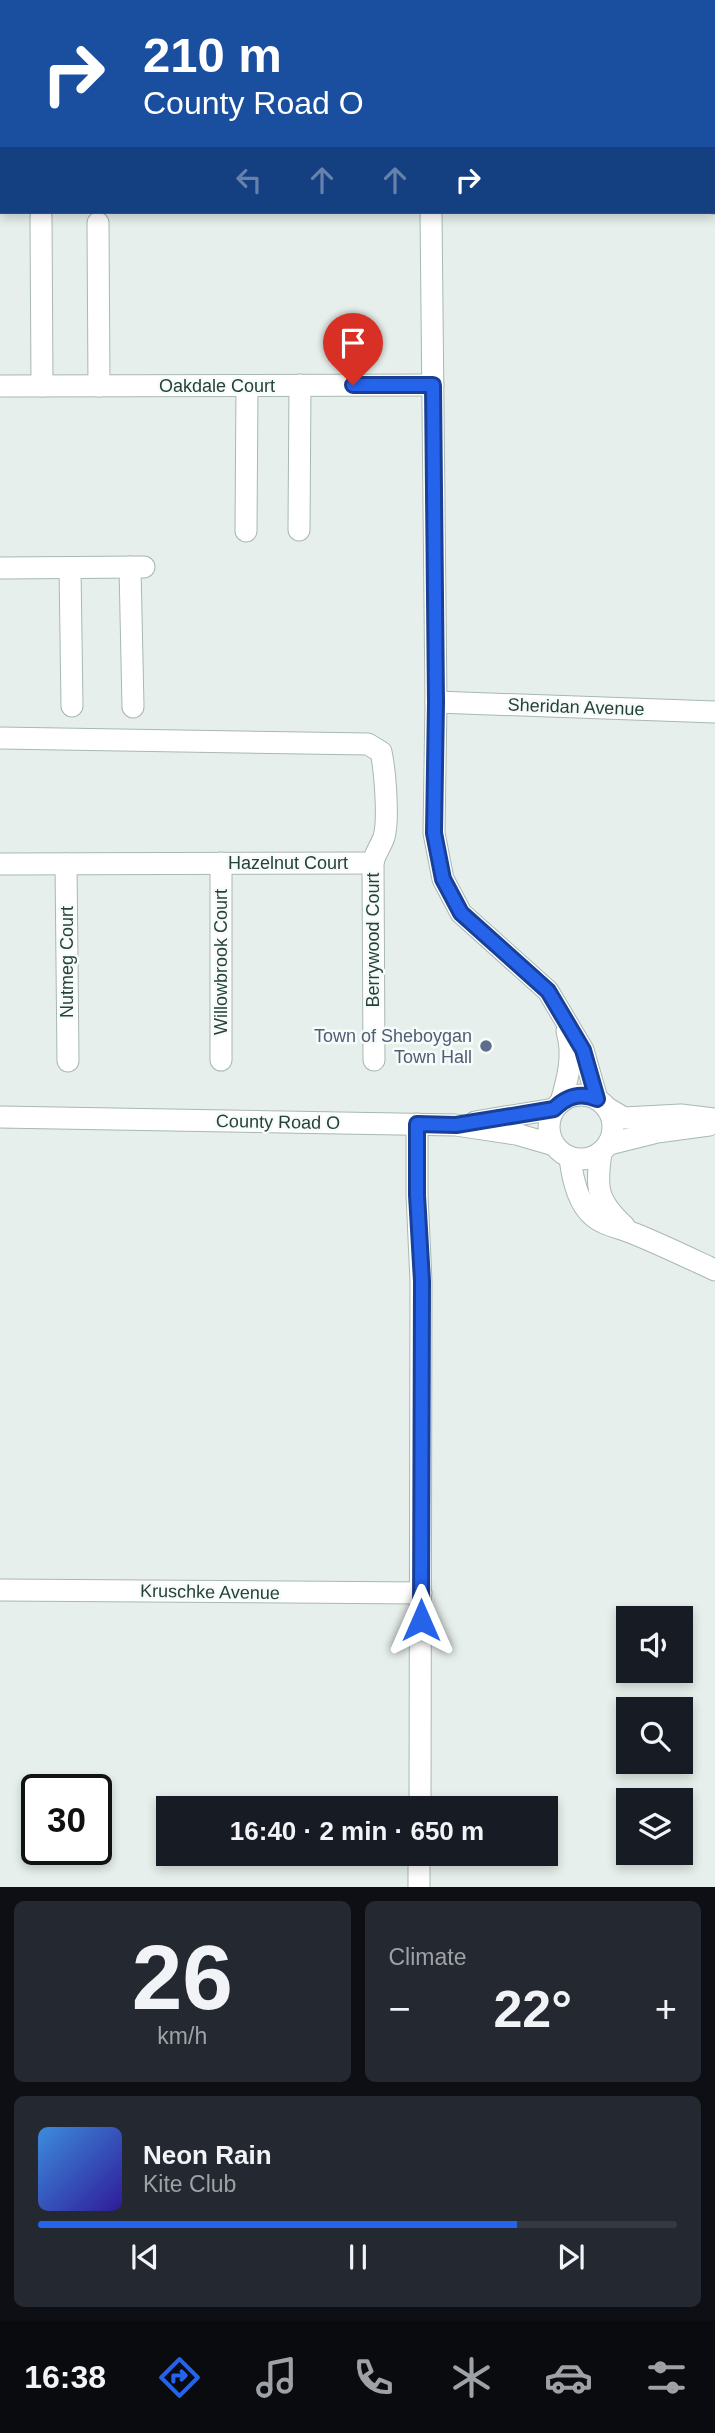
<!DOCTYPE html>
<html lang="en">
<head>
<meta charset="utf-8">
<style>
	:root { --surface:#171b24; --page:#242831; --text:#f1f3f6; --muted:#9ea1a6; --line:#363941; --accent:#2563eb }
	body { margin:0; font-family:Arial,sans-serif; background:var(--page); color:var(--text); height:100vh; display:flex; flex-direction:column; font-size:26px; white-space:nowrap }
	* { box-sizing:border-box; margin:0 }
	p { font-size:23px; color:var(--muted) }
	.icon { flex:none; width:38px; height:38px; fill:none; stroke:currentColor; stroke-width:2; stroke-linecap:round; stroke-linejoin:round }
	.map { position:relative; height:1887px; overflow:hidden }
	.side { display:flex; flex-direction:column; gap:14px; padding:14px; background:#0d0f14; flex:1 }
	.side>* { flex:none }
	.guide { position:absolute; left:0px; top:0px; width:716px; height:214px; box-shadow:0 4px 10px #0003; background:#1a4fa0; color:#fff; overflow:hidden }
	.buttons { position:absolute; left:616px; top:1606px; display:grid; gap:14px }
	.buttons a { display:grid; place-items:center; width:77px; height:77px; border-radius:0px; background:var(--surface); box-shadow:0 4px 10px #0003; font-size:35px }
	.speed { position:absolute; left:21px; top:1774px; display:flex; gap:14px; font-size:35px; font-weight:700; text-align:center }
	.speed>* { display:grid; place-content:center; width:91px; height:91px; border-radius:50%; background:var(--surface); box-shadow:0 4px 10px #0003; line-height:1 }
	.speed .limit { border:4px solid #111; border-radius:10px; background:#fff; color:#111 }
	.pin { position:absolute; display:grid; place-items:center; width:60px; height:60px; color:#fff; margin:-72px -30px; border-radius:50% 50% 50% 0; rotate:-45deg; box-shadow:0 0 7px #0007 }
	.pin .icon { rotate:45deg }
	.me { position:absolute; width:77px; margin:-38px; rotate:0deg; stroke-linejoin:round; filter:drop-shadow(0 0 5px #0008) }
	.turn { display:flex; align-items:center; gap:24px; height:147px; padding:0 28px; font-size:32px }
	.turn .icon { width:91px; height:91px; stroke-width:2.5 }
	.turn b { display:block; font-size:49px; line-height:60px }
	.lanes { display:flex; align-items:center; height:66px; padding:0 28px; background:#0003; justify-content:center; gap:35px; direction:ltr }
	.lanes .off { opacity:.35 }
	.big { font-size:52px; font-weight:700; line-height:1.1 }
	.side .widget { flex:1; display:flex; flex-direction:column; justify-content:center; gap:10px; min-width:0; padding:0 24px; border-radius:10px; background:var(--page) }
	.side .dial { align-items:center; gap:0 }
	.dial b { font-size:91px; line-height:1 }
	.song { display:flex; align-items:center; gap:21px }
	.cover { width:84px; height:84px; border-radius:10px; background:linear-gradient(135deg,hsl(210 70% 55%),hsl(250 70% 35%)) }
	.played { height:7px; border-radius:4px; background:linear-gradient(90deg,var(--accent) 75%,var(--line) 75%) }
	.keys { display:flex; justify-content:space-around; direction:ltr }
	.heat { display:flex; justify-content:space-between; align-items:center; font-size:38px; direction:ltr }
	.side .tiles { flex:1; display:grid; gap:14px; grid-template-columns:1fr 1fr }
	.widget:last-child { grid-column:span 2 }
	.trip { position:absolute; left:156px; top:1796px; width:402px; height:70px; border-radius:0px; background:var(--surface); box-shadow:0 4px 10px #0003; font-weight:700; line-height:70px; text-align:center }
	.menu { display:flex; height:112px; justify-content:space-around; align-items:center; background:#090b0e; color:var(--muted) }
	.menu .icon { width:49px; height:49px }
	.menu .current { color:var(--accent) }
	.menu b { font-size:32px; color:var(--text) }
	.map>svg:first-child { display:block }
</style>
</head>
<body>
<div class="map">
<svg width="715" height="1887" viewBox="0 0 715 1887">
	<rect width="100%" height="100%" fill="#e6efeb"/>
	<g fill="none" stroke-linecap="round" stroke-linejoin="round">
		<defs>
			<g id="minor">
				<path d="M4,0V2"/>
				<path d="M428,0V2"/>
				<path d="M0,101H2"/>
				<path d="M0,130L2,127"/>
				<path d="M714,203H715"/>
				<path d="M431,212L436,702L434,833L443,879L461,913L548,991L583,1050L597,1099"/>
				<path d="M41,217L42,386"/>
				<path d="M98,223L99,386"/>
				<path d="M0,386L433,385"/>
				<path d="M299,530L300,385"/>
				<path d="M246,531L247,386"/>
				<path d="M130,567L133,707"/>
				<path d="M0,568L144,567"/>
				<path d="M70,568L72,706"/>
				<path d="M436,702L715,712"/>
				<path d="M0,738L368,744L381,752C385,770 389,820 384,837C381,846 375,853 373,863L374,1060"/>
				<path d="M221,863V1060"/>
				<path d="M0,864L373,863"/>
				<path d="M66,864L68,1061"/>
				<circle cx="581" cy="1127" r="32"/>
				<path d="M561,1102C568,1078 574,1055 567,1031"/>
				<path d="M607,1108L624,1118L681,1115L715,1119"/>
				<path d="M0,1117L456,1125L516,1134L554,1145"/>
				<path d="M475,1122L554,1109"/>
				<path d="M417,1124V1195L421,1281L420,1808"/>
				<path d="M609,1144L657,1132L709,1125"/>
				<path d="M601,1152C596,1188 596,1200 624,1226"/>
				<path d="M570,1158C572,1175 577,1201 591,1214C603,1226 620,1227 635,1234C662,1245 689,1258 715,1270"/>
				<path d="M0,1590L421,1593"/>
				<path d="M419,1887V1853"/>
			</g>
		</defs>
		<use href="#minor" stroke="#a8b8b2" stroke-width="23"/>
		<use href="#minor" stroke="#fff" stroke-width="21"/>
	</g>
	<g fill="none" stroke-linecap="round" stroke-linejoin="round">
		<defs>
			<path id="route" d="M353,385H433L436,702L434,833L443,879L461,913L548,991L583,1050L597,1099C580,1092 567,1096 554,1109L456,1125L417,1124V1195L422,1281L421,1620"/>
		</defs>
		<use href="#route" stroke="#184099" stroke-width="18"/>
		<use href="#route" stroke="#2563eb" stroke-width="12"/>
	</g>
	<circle fill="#5c6f8a" stroke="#f7fbf9" stroke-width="2.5" cx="486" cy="1046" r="7"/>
	<g text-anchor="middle" stroke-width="5" stroke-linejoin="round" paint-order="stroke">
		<g font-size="18" fill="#24423a" stroke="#f7fbf9">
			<text x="217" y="392">Oakdale Court</text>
			<text transform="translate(576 707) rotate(2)" y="6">Sheridan Avenue</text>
			<text x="288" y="869">Hazelnut Court</text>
			<text transform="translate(373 940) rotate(-90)" y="6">Berrywood Court</text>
			<text transform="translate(67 962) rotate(-90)" y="6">Nutmeg Court</text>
			<text transform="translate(221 962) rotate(-90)" y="6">Willowbrook Court</text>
			<text transform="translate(278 1122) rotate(1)" y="6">County Road O</text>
			<text transform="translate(210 1592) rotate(1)" y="6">Kruschke Avenue</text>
		</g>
		<g font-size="18" fill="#4e5e75" stroke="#f7fbf9" text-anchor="end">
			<text x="472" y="1042">Town of Sheboygan<tspan x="472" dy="21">Town Hall</tspan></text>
		</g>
	</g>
</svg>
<div class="buttons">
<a><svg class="icon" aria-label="sound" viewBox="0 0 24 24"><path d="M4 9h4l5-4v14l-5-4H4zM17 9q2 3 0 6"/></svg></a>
<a><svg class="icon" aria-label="search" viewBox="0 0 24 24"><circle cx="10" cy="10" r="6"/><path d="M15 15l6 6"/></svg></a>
<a><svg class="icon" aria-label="layers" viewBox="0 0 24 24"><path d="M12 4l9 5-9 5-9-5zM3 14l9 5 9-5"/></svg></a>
</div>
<div class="speed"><div class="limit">30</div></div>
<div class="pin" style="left:353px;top:385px;background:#d93025"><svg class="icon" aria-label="arrive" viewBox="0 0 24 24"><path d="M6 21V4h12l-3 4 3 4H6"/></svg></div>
<svg class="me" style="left:421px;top:1620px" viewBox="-20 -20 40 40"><path d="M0-17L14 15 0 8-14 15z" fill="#2563eb" stroke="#fff" stroke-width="4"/></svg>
<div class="trip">16:40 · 2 min · 650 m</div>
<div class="guide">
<div class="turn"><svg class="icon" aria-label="right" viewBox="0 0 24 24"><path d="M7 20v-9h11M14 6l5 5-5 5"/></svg><div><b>210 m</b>County Road O</div></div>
<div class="lanes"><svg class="icon off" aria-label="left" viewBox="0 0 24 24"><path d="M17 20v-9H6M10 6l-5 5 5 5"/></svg><svg class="icon off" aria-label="ahead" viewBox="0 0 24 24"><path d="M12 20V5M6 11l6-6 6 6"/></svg><svg class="icon off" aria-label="ahead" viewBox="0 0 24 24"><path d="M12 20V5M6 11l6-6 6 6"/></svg><svg class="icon" aria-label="right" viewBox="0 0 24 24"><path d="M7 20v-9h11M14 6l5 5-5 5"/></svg></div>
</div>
</div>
<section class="side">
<div class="tiles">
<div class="widget dial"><b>26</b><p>km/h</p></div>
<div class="widget"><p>Climate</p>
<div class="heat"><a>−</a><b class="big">22°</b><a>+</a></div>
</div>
<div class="widget">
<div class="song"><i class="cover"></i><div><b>Neon Rain</b><p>Kite Club</p></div></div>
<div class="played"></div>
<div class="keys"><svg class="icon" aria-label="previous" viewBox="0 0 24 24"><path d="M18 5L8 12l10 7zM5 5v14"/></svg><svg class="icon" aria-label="pause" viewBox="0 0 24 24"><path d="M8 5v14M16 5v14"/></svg><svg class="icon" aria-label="next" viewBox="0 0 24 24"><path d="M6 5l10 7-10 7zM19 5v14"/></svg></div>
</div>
</div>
</section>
<nav class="menu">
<b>16:38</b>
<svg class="icon current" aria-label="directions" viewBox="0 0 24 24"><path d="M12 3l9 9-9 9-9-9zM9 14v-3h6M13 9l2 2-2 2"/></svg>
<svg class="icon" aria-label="music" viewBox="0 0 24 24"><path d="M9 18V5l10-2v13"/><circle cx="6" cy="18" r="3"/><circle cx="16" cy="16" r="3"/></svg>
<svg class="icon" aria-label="phone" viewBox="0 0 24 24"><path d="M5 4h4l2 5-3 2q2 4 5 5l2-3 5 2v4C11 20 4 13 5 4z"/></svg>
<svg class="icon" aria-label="climate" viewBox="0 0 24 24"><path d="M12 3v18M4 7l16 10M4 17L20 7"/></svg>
<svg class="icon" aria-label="car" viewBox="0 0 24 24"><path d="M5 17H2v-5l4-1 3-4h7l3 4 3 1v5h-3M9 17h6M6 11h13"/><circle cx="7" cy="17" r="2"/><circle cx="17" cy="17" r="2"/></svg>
<svg class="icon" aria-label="filters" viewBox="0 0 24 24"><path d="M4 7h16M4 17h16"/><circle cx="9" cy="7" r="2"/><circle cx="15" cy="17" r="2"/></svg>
</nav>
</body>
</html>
